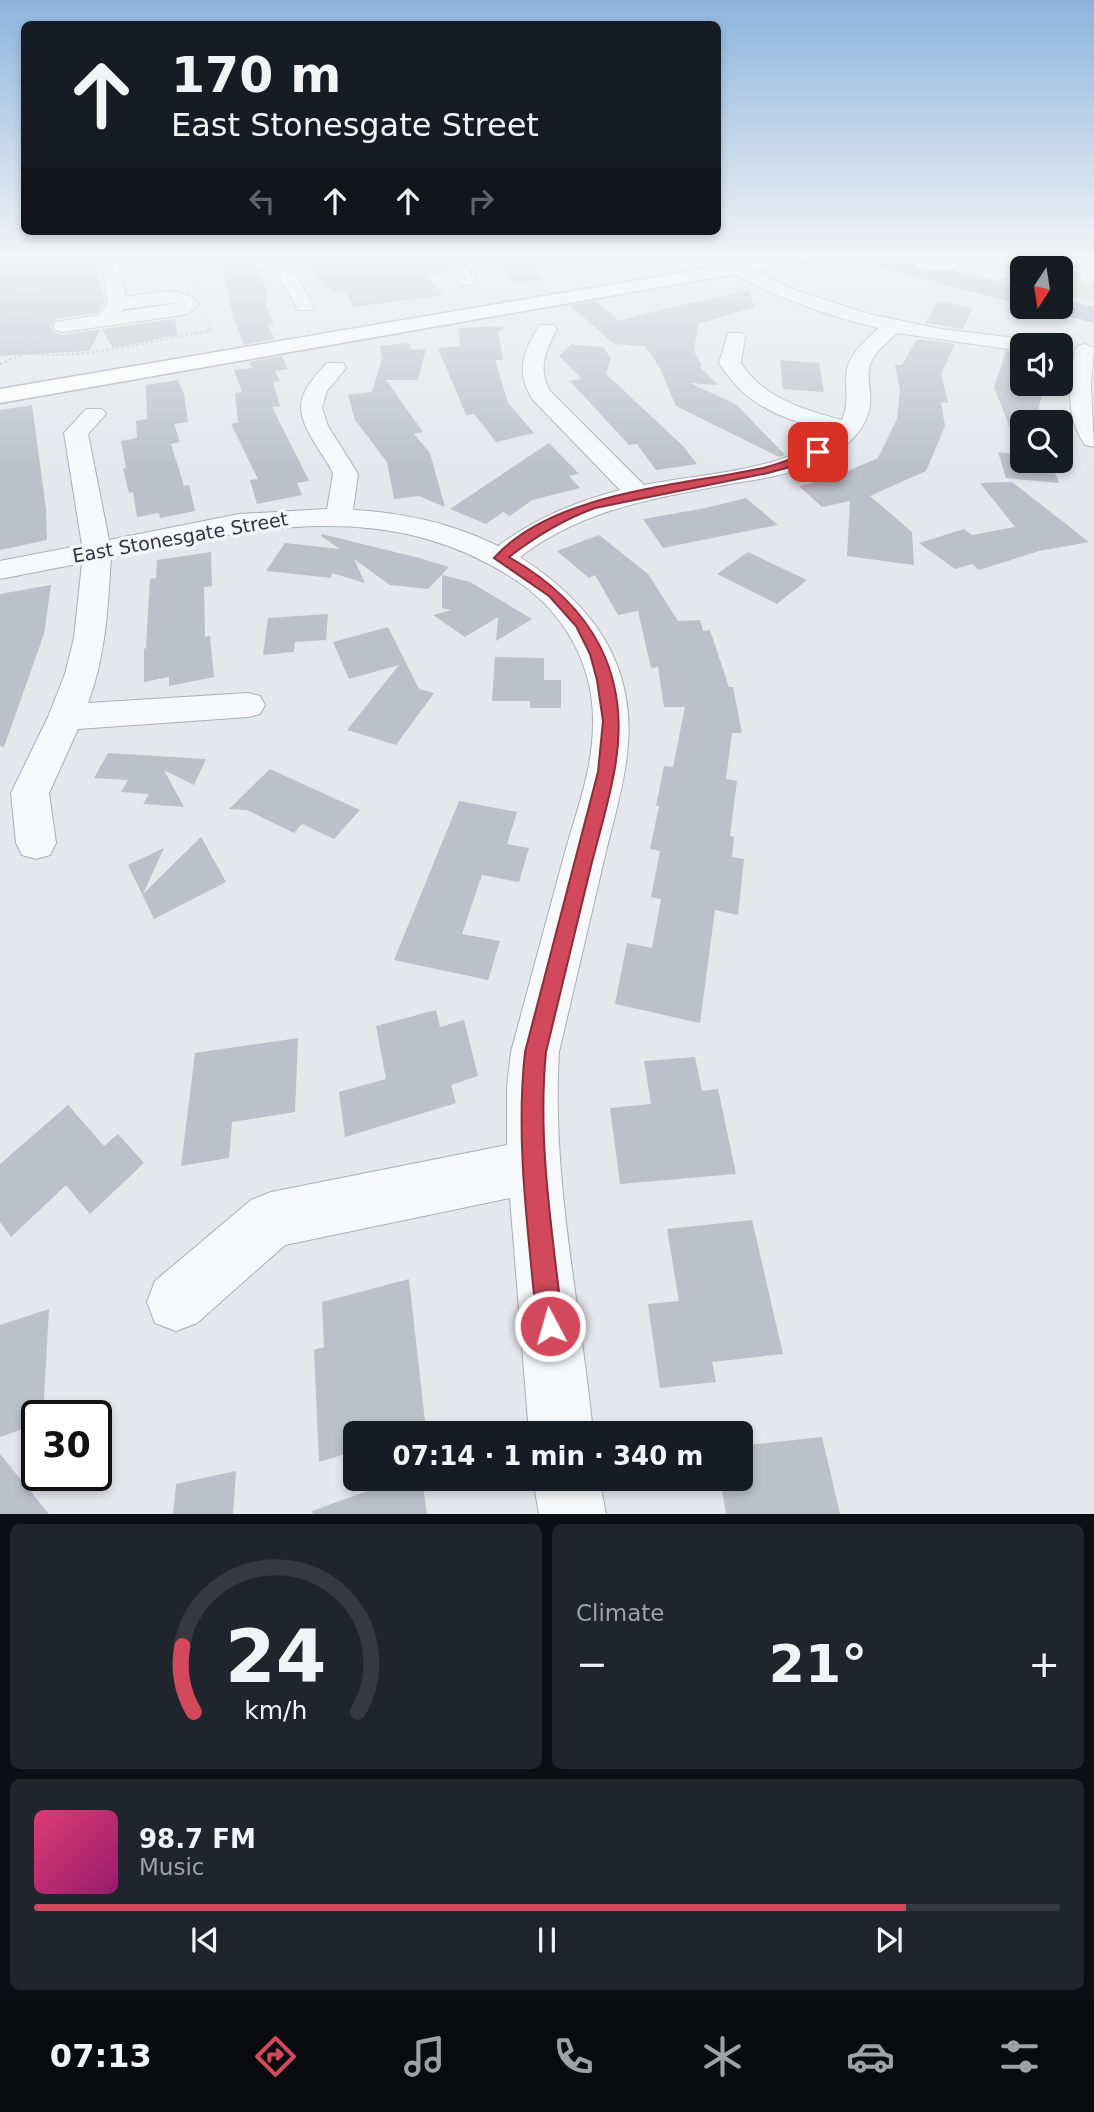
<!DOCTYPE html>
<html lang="en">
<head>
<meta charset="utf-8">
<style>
	:root { --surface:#171b24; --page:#20242c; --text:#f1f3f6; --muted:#9ea1a6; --line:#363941; --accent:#d1495b }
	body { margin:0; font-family:"DejaVu Sans",sans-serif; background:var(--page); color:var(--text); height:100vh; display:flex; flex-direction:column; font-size:26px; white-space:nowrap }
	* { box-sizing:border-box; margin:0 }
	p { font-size:23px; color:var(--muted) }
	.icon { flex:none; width:38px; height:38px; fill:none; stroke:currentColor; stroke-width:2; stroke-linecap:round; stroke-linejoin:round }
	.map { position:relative; height:1514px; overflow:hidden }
	.panel { display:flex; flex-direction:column; gap:10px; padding:10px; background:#0d0f14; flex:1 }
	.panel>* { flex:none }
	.banner { position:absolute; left:21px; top:21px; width:700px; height:214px; border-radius:10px; box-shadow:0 4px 10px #0003; background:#171b24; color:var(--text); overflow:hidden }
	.needle { width:46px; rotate:192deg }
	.fabs { position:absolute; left:1010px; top:256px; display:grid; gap:14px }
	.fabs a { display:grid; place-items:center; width:63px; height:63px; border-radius:10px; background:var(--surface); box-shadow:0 4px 10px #0003; font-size:35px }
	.speed { position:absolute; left:21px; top:1400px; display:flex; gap:14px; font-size:35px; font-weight:700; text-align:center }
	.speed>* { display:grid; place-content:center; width:91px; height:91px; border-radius:50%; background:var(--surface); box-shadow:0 4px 10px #0003; line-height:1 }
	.speed .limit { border:4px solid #111; border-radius:10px; background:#fff; color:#111 }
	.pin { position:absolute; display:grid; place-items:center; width:60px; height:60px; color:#fff; margin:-30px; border-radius:14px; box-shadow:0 4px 10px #0006 }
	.me { position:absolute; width:77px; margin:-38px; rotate:354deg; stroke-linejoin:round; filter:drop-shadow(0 0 5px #0008) }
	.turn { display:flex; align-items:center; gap:24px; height:147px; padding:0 35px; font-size:32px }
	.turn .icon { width:91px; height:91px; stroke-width:2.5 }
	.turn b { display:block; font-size:49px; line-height:60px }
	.lanes { display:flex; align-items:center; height:66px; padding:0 35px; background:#0003; justify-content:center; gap:35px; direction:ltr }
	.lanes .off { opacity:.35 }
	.big { font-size:52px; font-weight:700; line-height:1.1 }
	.panel .widget { flex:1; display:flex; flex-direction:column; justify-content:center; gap:10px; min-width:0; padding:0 24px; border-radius:10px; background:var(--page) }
	.panel .dial { align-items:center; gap:0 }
	.dial svg { height:182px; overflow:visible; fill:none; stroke:var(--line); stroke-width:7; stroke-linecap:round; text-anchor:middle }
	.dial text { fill:var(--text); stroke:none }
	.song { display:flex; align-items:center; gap:21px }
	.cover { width:84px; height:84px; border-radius:10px; background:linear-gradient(135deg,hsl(340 70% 55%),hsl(320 70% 35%)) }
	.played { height:7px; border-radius:4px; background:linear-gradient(90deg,var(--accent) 85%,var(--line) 85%) }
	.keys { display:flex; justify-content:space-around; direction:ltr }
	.heat { display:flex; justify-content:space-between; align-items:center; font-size:38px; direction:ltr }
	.panel .tiles { flex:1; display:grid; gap:10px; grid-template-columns:1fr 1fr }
	.widget:last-child { grid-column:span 2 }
	.trip { position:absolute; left:343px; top:1421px; width:410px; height:70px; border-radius:10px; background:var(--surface); box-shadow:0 4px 10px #0003; font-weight:700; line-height:70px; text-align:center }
	.menu { display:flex; height:112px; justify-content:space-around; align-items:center; background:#090b0e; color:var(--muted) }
	.menu .icon { width:49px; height:49px }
	.menu .active { color:var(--accent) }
	.menu b { font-size:32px; color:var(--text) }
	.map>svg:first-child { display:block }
</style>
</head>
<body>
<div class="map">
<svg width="1094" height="1514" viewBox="0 0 1094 1514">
	<rect width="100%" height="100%" fill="#e4e7ec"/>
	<g fill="#c9d6c5">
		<path d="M930,256H986L1005,260L1008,264L1024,268L1022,284Z"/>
		<path d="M1061,276L1094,284V302L1061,294Z"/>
	</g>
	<g fill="#9fb4cc">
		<path d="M838,256H908L1022,289V305Z"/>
		<path d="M1061,299L1094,307V323L1025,306H1060Z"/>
	</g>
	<g fill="#bbc0ca">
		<path d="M0,256H93L105,302L98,313L56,319L50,326L54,332L62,335L101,329L89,351L0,356Z"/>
		<path d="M221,256H249L253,266H257L268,298L264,299L274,324L268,325L274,339L244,345L236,323H234Z"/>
		<path d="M307,256H346L349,262L405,256H434L447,272L425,274L443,295L354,307L345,291L333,292L330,287L323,288Z"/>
		<path d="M497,256H525L542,280L514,283Z"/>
		<path d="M749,290L754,307L698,324L694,351L702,366H699L718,385L690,383L737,405L785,455L779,457L676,406L660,368L645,346L614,344L570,305L595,301L620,321L659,310Z"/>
		<path d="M938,301L972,308L963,329L925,323Z"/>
		<path d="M175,319L177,335L113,348L102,329Z"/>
		<path d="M507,326L498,332L503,360H495L508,403L534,433L496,442L474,414L466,415L438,348L460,346L458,328Z"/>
		<path d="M917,339L955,344L941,374L948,403L941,402L945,426L926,471L870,496L912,532L914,565L847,556L850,501L822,507L799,486L829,479L878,458L897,419L900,390L895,365H902Z"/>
		<path d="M409,343L411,350L426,349L418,380H386L423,432L414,434L430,453L445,507L419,496L394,499L387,462L355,420L348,395L372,392L382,359L380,346Z"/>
		<path d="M572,343L575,345L603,347L611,358L606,374L683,446L697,464L656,470L637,444L629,445L570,381L582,379L559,356Z"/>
		<path d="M1006,351L1022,353V383H1045L1037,415L1051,417L1053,422H1022V460H1060V442L1069,470L1053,468L1059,483L1006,478L998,452L1020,454L994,387Z"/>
		<path d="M282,356L288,369L275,371L280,381L273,382L280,406L272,407L309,481L297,483L302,495L257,504L250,480L258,479L231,424L238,422L235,393L242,392L234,370L252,368L250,362Z"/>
		<path d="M780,360L819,363L824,392L783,389Z"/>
		<path d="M178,380L184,394L188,422L174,424L180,442L171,444L184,486L189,485L195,511L160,518L159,513L137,517L133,492L129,493L123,469L126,468L121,441L137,438L136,421L147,419L146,385Z"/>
		<path d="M32,405L46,509L47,540L0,550V410Z"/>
		<path d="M549,443L579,474L569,476L580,488L532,500L510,516L503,512L486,524L450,509Z"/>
		<path d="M1012,482L1089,542L1039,551L979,570L972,564L955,569L919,543L964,529L972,535L1015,527L980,483Z"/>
		<path d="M746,498L778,525L663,548L643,519L706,508Z"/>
		<path d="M322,534L419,558L449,567L428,589L390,585L354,559L365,583L332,573L331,578L266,571L285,543L340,549L321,536Z"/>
		<path d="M599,535L648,574L678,621L700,620L703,631L710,630L729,687H733L742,733H732L726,779L737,781L730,836L734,837L732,857L744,859L738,915L715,910L700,1023L615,1004L627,943L652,948L661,899L651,897L660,851L650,849L659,806H656L664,766L673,767L685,707H664L658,667L651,668L638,611L618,615L595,575L589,578L557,551Z"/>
		<path d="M211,552L212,586L204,587L205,637L210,636L214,677L169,686V677L144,682V649L146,648L150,579L156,578L157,560Z"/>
		<path d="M748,552L807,580L777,604L717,574Z"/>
		<path d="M442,575L470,582L532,619L496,641L498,617L465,637L433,615L451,610L442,608Z"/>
		<path d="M51,585L44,634L4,747L0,746V594Z"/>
		<path d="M328,614L326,640L295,642L294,652L263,655L268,618Z"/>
		<path d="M388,627L419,689L434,693L396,745L347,730L399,665L349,679L333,642Z"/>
		<path d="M495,657L544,658V680H561V708H530V701H492Z"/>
		<path d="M108,753L156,756L206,759L194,785L164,770L184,807L143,804L149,794L121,792L128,780L94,778Z"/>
		<path d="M270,769L360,810L334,839L302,824L294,833L247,810L229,809Z"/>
		<path d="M459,801L517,812L507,844L529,848L519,882L482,875L462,934L500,941L488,980L394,960Z"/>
		<path d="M201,837L226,882L154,919L128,865L164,848L143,894Z"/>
		<path d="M436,1010L440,1027L464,1020L478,1076L451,1085L456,1103L345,1137L339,1092L386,1079L376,1026Z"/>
		<path d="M298,1038L295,1112L232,1122L229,1158L181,1166L195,1053Z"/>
		<path d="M695,1057L702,1091L718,1089L736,1174L620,1184L610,1108L651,1104L644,1061Z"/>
		<path d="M68,1105L104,1146L118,1134L144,1163L90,1214L66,1185L11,1237L0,1222V1164Z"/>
		<path d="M752,1220L783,1354L712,1362L716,1382L660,1388L648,1304L679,1301L667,1229Z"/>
		<path d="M409,1279L426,1430L415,1433H355V1451L319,1462L314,1350L324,1347L322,1302Z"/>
		<path d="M49,1309L43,1416H37V1424L0,1437V1325Z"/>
		<path d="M822,1437L840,1514H726L720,1479H740V1446Z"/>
		<path d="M0,1454L49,1514H0Z"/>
		<path d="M236,1471L233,1514H173L176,1484Z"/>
		<path d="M401,1479H422L427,1514H313L312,1511Z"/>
	</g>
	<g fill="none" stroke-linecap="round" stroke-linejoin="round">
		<defs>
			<g id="minor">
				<path d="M100,256H116L126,297C148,294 183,283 198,304L189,313L182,315L63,332L56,330L53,326L56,322L99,315L108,303ZM172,303H177L120,312L124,309Z"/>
				<path d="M268,256H284L314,306L312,310H298Z"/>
				<path d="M437,256H454L474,277L477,281L474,285H462Z"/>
				<path d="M705,256H725L795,290L869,314L941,329L1024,339L1034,345H1022V351L897,333C888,342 874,352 870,365C867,374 869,383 870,392C873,417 859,435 841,449C807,474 764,478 724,485C651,499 581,510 520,557C592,604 638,664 627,755C623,791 612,825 604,860C589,924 574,988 559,1052C551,1179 581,1307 593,1433H529L510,1198L285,1245L197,1323L176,1331L155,1323L147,1302L155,1281L251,1200L271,1192L507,1145V1086L511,1052C529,985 547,919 565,852C577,810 593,768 593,723C594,667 566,615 520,583C391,495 253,528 111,557C108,607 106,655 88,703L248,693L260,696L265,705L260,714L248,717L78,729L49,793L56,843L50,855L36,859L22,855L16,843L11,793L48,717L65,674L74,638L82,563L0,579V561L82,545L64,433L86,409H102L106,414L88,434L109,540L239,514L327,509L333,474C330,465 324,458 319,450C294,411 294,398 327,363H343L346,368L327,391L322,408L328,426L358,474L353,510C402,512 454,524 498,546C536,518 575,502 620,490L533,400C515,373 523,350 540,325H554L557,329C546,350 537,369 550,391L644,485C704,473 784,472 832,432C784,419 747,408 719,363L728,333H742L745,337L741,363C763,398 804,410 842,420C850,402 844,387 847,369C851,352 867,339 879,328C828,316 778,298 732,273C723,268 711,264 705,256Z"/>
				<path d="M1042,256H1064L1042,268H1022V276L996,280L946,269L922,271L913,266L916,262C955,253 973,274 1005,269C1017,268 1030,260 1042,256Z"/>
				<path d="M1085,344L1094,348L1091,386L1094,447L1085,445C1065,416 1069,383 1075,350L1078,346Z"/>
				<path d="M533,1479H599L606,1514H539Z"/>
			</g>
			<path id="major" d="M778,256H817L808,261L0,403V389Z"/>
		</defs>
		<use href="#minor" stroke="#a9aeb7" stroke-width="2"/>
		<use href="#major" stroke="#a3abb8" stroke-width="3"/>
		<g stroke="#c2c5cb" stroke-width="2.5" stroke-dasharray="2.5 2.5" stroke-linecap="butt">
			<path d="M190,256L188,264L196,286"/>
			<path d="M0,267L36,261"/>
			<path d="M1060,282L1094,290"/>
			<path d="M0,283L90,268"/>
			<path d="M0,299L36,293"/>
			<path d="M0,319L30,312L45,301L44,297L36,293L41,284L32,278L37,271V261L30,256"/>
			<path d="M0,338L21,339L31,343V349L26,353C78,362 154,340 207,331L212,327L204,315"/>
			<path d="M0,364L26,353"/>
		</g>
		<use href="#minor" fill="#f7f8fa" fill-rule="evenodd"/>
		<use href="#major" fill="#fff" fill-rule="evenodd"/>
	</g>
	<linearGradient id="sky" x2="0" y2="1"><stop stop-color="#8bb4dd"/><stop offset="0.55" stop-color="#f3f4f6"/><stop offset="1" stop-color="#f3f4f6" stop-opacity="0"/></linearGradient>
	<rect width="1094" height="468" fill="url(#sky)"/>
	<path fill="#d1495b" stroke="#882f3b" stroke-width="2" d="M818,449L822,450V454L808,462L768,473L595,508C562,520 536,536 509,557C593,605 633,676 614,773C608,805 599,835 591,866C576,928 561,990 546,1052C537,1143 553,1236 563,1326L559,1336L550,1339L541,1336L537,1326C529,1236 515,1143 525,1052L598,772L603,721L597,680L590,654L576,626L549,596L494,558C553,492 680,486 763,468C783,463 800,455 818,449Z"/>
	<g text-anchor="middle" stroke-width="7" stroke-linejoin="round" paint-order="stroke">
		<g font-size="19" fill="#2b3445" stroke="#f4f6f9">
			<text transform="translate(180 537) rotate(-10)" y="7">East Stonesgate Street</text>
		</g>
	</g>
</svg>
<div class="fabs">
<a><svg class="needle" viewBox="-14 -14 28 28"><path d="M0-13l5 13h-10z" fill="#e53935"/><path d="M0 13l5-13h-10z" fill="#9ea1a6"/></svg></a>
<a><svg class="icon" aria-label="sound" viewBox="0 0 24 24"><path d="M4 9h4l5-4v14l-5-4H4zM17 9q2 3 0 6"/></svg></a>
<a><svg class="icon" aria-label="search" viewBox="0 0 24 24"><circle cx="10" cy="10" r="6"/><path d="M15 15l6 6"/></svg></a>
</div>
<div class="speed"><div class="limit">30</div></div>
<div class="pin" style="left:818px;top:452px;background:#d93025"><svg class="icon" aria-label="arrive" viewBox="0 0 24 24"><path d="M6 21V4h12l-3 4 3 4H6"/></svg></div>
<svg class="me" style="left:550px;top:1326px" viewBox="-20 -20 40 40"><circle r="17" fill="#d1495b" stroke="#fff" stroke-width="3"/><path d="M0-11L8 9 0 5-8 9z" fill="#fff"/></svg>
<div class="trip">07:14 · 1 min · 340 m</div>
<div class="banner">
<div class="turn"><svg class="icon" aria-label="ahead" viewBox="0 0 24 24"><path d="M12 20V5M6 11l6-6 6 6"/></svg><div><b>170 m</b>East Stonesgate Street</div></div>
<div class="lanes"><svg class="icon off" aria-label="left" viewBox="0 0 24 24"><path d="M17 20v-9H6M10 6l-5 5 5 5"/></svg><svg class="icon" aria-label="ahead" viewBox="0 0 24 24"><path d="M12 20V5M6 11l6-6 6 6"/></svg><svg class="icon" aria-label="ahead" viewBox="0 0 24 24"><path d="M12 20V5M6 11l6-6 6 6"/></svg><svg class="icon off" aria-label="right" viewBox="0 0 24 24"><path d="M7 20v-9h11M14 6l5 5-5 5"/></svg></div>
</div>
</div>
<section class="panel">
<div class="tiles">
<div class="widget dial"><svg viewBox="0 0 100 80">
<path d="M14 69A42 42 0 1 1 86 69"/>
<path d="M14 69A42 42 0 0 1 9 40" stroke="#d1495b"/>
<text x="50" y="56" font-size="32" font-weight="700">24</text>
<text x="50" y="72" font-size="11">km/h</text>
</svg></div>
<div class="widget"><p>Climate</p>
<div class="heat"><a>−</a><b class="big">21°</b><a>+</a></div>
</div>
<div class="widget">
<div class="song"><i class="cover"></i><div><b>98.7 FM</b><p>Music</p></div></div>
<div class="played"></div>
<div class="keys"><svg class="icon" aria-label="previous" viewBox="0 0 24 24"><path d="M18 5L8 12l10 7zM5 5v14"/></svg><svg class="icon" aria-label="pause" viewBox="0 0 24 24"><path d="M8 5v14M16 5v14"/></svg><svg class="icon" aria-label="next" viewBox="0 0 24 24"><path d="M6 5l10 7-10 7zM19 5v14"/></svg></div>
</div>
</div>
</section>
<nav class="menu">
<b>07:13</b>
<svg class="icon active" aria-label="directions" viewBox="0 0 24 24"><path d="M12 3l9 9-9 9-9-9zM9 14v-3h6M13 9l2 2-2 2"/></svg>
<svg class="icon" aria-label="music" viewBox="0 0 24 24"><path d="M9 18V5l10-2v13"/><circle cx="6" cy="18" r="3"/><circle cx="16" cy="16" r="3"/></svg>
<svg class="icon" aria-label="phone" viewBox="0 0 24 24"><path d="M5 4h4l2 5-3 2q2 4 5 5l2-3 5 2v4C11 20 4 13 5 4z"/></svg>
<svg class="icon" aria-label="climate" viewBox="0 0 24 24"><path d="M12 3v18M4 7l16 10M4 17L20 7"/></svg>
<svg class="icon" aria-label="car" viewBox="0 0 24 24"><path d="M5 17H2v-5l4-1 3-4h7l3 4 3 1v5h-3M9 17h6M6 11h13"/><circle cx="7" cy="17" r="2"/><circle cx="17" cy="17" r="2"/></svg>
<svg class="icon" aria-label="filters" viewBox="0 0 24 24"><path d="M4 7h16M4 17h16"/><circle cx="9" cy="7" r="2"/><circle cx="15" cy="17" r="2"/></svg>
</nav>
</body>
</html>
